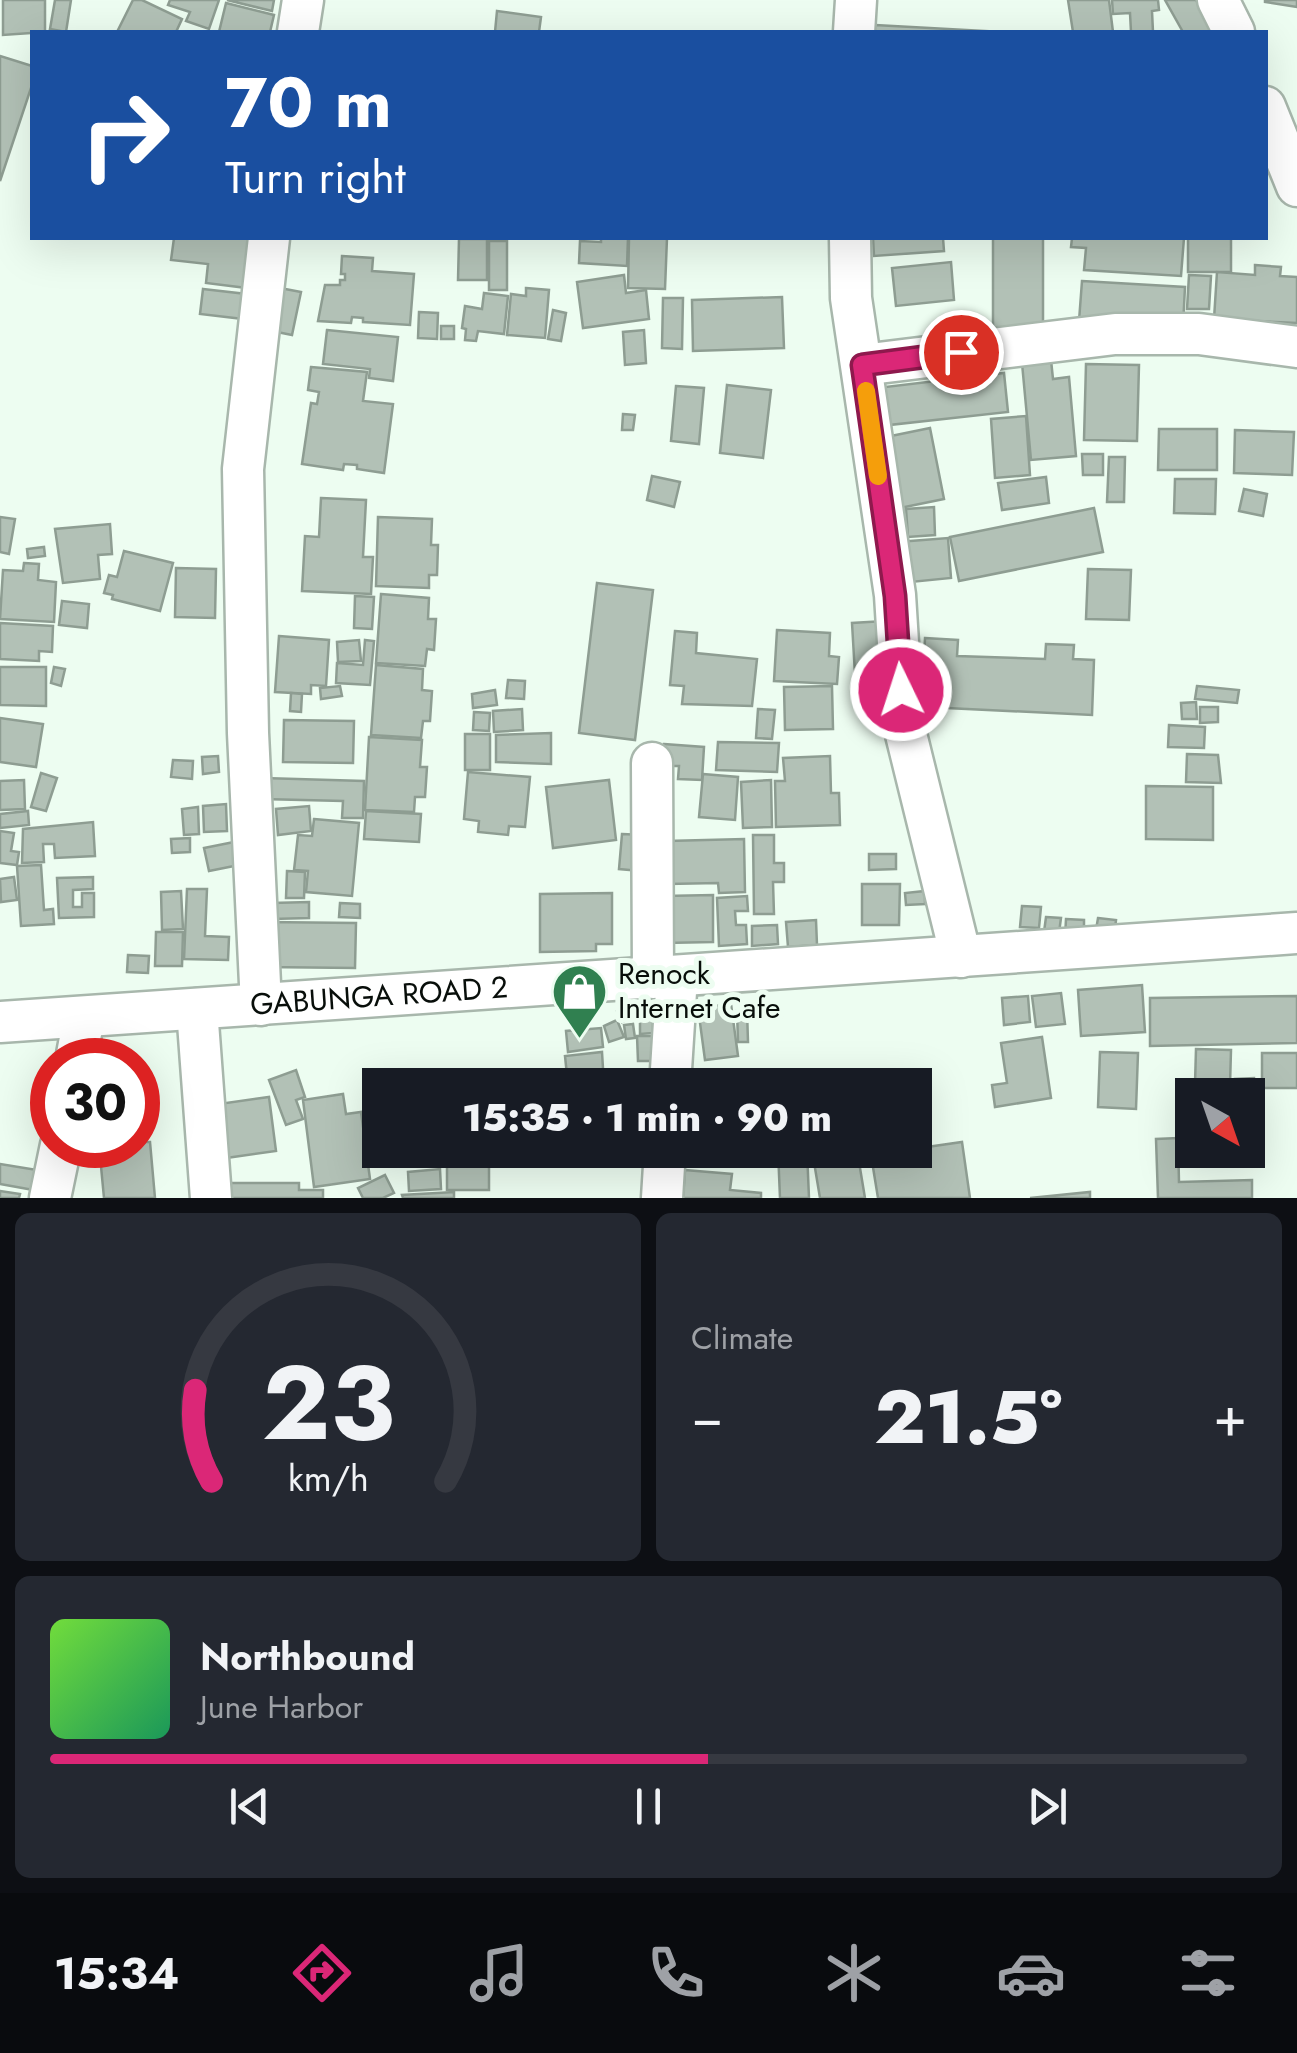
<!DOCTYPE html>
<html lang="en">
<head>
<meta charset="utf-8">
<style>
	:root { --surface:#171b24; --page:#242831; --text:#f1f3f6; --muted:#9ea1a6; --line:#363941; --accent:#db2777 }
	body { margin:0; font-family:Jost,sans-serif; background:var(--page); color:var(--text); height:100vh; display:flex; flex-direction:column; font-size:38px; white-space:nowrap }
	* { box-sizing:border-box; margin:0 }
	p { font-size:32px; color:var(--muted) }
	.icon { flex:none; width:55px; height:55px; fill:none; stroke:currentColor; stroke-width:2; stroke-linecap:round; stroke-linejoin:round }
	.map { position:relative; height:1198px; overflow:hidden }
	.drawer { display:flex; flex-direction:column; gap:15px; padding:15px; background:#0d0f14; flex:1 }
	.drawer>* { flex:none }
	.guide { position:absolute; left:30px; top:30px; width:1238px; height:210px; border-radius:0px; box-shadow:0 10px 40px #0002; background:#1a4fa0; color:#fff; overflow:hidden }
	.needle { width:65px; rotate:140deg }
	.tools { position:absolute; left:1175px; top:1078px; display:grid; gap:20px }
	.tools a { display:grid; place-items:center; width:90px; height:90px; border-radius:0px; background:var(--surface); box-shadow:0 10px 40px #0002; font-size:50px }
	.speed { position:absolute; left:30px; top:1038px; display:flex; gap:20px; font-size:50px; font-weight:700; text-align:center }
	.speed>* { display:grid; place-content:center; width:130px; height:130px; border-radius:50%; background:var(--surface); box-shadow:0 10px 40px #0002; line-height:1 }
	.speed .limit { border:15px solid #d22; background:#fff; color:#111 }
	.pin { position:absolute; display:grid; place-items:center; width:85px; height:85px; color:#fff; margin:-42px; border:5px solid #fff; border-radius:50%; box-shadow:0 2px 10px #0007 }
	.me { position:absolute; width:110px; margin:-55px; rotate:356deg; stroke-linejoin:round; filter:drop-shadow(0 0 8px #0008) }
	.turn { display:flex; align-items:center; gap:35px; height:210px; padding:0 30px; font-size:45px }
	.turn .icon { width:130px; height:130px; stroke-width:2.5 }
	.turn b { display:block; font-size:70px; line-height:85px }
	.big { font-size:75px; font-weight:800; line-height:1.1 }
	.drawer .tile { flex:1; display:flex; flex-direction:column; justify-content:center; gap:15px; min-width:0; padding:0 35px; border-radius:15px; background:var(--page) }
	.drawer .dial { align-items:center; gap:0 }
	.dial svg { height:260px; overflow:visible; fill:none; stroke:var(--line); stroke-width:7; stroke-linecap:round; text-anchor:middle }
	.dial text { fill:var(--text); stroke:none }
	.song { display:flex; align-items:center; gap:30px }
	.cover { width:120px; height:120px; border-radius:15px; background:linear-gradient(135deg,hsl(100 70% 55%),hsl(150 70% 35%)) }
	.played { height:10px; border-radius:5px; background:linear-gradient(90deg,var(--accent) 55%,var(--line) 55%) }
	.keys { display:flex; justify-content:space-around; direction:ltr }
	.heat { display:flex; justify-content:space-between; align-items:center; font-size:55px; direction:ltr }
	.drawer .tiles { flex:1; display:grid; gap:15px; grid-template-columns:1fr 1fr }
	.tile:last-child { grid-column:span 2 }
	.trip { position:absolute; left:362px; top:1068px; width:570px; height:100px; border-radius:0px; background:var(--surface); box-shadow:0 10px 40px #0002; font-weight:800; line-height:100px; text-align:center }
	.menu { display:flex; height:160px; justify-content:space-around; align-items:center; background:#090b0e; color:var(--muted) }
	.menu .icon { width:70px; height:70px }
	.menu .selected { color:var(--accent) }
	.menu b { font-size:45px; color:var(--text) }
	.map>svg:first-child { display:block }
</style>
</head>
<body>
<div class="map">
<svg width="1297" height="1198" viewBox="0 0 1297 1198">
	<rect width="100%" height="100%" fill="#edfdf1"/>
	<g fill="#b2c1b6" stroke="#8e9d92" stroke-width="2.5">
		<path d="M3,0H45V32L3,35Z"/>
		<path d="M55,0H71L66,32L50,29Z"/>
		<path d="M133,0H142L182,19L176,32H117Z"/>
		<path d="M170,0H219L209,29L186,21L190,12L168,5Z"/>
		<path d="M227,0H274L272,11Z"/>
		<path d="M1068,0H1109L1113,32H1073Z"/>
		<path d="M1112,0H1158L1159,10L1152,11L1153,32H1131L1130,13L1113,14Z"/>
		<path d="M1165,0H1196L1214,32H1183Z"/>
		<path d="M1265,0H1297V7L1265,2Z"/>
		<path d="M226,3L274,15L270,32H219Z"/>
		<path d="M497,11L541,17L539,32H495Z"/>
		<path d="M875,25L1003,32H874Z"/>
		<path d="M0,56L32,66V85L0,181Z"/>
		<path d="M174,238H262L255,289L206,283L208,264L171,260Z"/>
		<path d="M601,238H628L627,266L579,263L580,241L601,242Z"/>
		<path d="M629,238H667L665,289L628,288Z"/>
		<path d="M873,238H943L944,251L874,256Z"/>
		<path d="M993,238H1043V330L993,331Z"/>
		<path d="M1072,238H1184L1181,276L1084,270L1086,248L1071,247Z"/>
		<rect x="1188" y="238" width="43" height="34"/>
		<path d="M459,239H487V280H458Z"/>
		<rect x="489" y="241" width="18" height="49"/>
		<path d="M342,256L373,258L372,271L414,274L410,325L363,322V318L352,317L351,323L318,321L325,285H340V280H345V274H341Z"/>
		<path d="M951,262L954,300L896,306L892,268Z"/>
		<path d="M1255,265L1281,267L1280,276L1297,277V323L1214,319L1217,272L1255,275Z"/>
		<path d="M624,275L626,293L646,290L649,319L583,328L577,282Z"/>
		<path d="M1189,275L1211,276L1209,309H1187Z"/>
		<path d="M1082,281L1185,287L1183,326L1079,321Z"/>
		<path d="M280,288L301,292L292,335L272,331Z"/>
		<path d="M526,288L549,290L545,338L507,335L511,294L526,296Z"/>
		<path d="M203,289L255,295L252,320L200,314Z"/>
		<path d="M484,293L508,296L504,334L478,331L476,341L465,340L466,329L462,328L465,306L482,309Z"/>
		<path d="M782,297L784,348L693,351L692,300Z"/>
		<path d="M663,298H683L682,349L662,348Z"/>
		<path d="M553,310L566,313L561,341L548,339Z"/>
		<path d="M419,312L438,313L437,339L418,338Z"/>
		<rect x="441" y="326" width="13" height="13"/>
		<path d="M327,330L398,337L393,381L369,378L370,369L323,364Z"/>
		<path d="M644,330L646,363L625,365L623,332Z"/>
		<path d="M1051,360L1053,379L1069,377L1076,456L1031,460L1022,363Z"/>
		<path d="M1086,364L1139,365L1137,441L1084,440Z"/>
		<path d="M311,367L367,372L363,401L393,404L384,473L357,469V465L344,464L343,470L302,464L311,403L317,404L319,392L308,390Z"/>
		<path d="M1004,373L1008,412L889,425L885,387Z"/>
		<path d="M727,385L771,390L763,458L720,453Z"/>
		<path d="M676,386L704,388L699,444L671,441Z"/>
		<path d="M623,414L635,415L633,430H622Z"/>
		<path d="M1026,416L1030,475L995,478L991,419Z"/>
		<path d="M930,428L944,499L900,508L886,437Z"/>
		<path d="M1159,429H1217V470H1158Z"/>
		<path d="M1235,430L1294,432L1292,475L1234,473Z"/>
		<path d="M1082,454H1103V475H1083Z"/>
		<path d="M1109,457H1125L1124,502H1107Z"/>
		<path d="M652,476L680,482L674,507L647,500Z"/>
		<path d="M1046,477L1049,503L1002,510L998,483Z"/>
		<path d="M1175,479H1216L1215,514L1174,513Z"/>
		<path d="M1244,489L1267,494L1263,516L1239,511Z"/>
		<path d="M321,498L366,500L363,557H373L371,594L302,591L305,536L319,537Z"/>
		<path d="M934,507L935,535L908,537L906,509Z"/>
		<path d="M1094,508L1103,552L959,581L950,537Z"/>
		<path d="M0,517L15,519L9,554L0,552Z"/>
		<path d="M378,517L432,519L431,545H438L437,575H429V588L376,586Z"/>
		<path d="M110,524L112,554L98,555L100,579L63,583L55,529Z"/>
		<path d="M948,538L951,578L901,583L898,542Z"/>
		<path d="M44,547L45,556L28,558L27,549Z"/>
		<path d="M124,551L173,563L160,611L112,599L113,595L104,593L109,575L117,577Z"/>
		<path d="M24,563L39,564L38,580L56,582L54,622L0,619L3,570L23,571Z"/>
		<path d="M176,568L216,569L215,618L175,617Z"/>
		<path d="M1088,569L1131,570L1129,620L1086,619Z"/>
		<path d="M597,583L653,590L635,740L579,733Z"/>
		<path d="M381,594L429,598L428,619H436L434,650L427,649L425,666L376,663Z"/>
		<path d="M355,596L374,597L372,629L354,628Z"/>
		<path d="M62,601L89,604L87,628L59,625Z"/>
		<path d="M884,621L889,706L857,709L852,623Z"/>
		<path d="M0,623L53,626L52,652L39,651V661L0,659Z"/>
		<path d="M777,630L830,633L829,656L839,657L837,684L774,681Z"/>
		<path d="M675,631L697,633L696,653L757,659L752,706L682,704L684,686L670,685Z"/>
		<path d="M279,636L329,640L326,686L311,685V694L275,692Z"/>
		<path d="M925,638L958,640L957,656L1045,659L1046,644L1074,645L1073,659L1094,660L1092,715L906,706L909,657H924Z"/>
		<path d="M359,640L361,661L338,662L337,642Z"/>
		<path d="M365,640L374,641L370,685L336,683L337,663L363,665Z"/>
		<path d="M376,665L423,669L422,690L432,691L430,721H423L421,738L371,735Z"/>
		<path d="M0,667H46V706L0,705Z"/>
		<path d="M54,667L65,669L61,686L51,683Z"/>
		<path d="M508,680L525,681L524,699L506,698Z"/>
		<path d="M340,686L342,696L321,699L320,688Z"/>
		<path d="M832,686L833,729L785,730L784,687Z"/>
		<path d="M1197,686L1239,690L1237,703L1195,699Z"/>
		<path d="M495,690L497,705L473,708L472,694Z"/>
		<path d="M291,693L302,694L301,712L290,711Z"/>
		<path d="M1196,702L1197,719H1182L1181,703Z"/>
		<path d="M1200,707H1218V722L1200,723Z"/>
		<path d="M522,709L523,730L494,732L493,711Z"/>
		<path d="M758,709L775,710L772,739L756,738Z"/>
		<path d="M474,712L490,713L489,731L473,730Z"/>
		<path d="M0,718L43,724L36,767L0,762Z"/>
		<path d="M284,720L354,721L353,763L283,762Z"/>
		<path d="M1169,725L1205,727L1204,748L1168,747Z"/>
		<path d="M551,733V764L496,762V735Z"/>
		<rect x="465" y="734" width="25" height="36"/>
		<path d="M369,737L422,740L420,767H427L425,797H415L414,812L365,810Z"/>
		<path d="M718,742L779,743L777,772L716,770Z"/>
		<path d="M664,744L704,747L702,780L678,779L679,766H663Z"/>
		<path d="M1187,754L1218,755L1221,783L1186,782Z"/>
		<path d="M218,756L219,772L203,774L202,757Z"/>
		<path d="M830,756L831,793H839L840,825L776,827L775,781H785L783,758Z"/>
		<path d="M173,760L193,761L192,779L171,777Z"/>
		<path d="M468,772L530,777L525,827L509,826L508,835L478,832L479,821L464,819Z"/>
		<path d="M41,773L57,778L46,811L31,807Z"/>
		<path d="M703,774L738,777L735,820L699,817Z"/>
		<path d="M263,778L364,781L363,818H342L343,801L262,799Z"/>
		<path d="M24,780L25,809L0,810V781Z"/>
		<path d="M609,780L616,840L553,848L546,787Z"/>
		<path d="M771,780L772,827L743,828L741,782Z"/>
		<path d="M1146,786L1213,787V840L1146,839Z"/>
		<path d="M226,804L227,831L204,832L203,806Z"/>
		<path d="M309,806L311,831L278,835L276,809Z"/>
		<path d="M198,807L199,834L184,835L182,809Z"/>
		<path d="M28,811L29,825L0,828V814Z"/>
		<path d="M366,811L421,814L419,842L364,839Z"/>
		<path d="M314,819L359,823L352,896L306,892L308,871L294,870L298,835L312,836Z"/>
		<path d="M93,822L95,856L55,858L54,844H43L44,862L22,863L23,829Z"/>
		<path d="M0,831L14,833L11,851L19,852L17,865L0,863Z"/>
		<path d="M622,834L643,835L640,871L619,869Z"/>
		<path d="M753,835H774V863H784V882H773L774,914H754Z"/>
		<path d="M190,838V852L172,853L171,839Z"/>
		<path d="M744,839L745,892L719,893L718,883L668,884L667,841Z"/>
		<path d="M234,842L239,865L209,871L204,848Z"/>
		<path d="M869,854H896V869L869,870Z"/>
		<path d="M41,865L44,910L53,909L54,924L21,926L17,866Z"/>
		<path d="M287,871L305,872L304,898H286Z"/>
		<path d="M14,877L17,900L1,902L0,879Z"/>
		<path d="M93,877V889L73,890V907H82V893H94V917L59,918L57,878Z"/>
		<path d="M862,884H900L899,925H862Z"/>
		<path d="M187,889H207L205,936L229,937L228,960L184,959Z"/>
		<path d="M181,891L183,929L162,930L161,892Z"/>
		<path d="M925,891V904L906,905L905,893Z"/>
		<path d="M612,893V944H596V951L540,952V894Z"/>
		<path d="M713,895V942L664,943V896Z"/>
		<path d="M747,896L748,911H735L736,925H746L747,944L719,946L717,898Z"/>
		<path d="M309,902V918L272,919V903Z"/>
		<path d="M340,903L360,904V918L339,917Z"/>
		<path d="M1022,906L1041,907L1039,928L1020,927Z"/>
		<path d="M1046,917L1061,918L1059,933L1044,932Z"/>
		<path d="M1098,918L1116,920L1114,938L1095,936Z"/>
		<path d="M1066,919L1084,920V939L1065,938Z"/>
		<path d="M816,920L817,945L788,947L786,922Z"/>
		<path d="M265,922L356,923L355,968L264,967Z"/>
		<path d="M777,925L778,944L752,946V926Z"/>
		<path d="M156,932H183L182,966H155Z"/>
		<path d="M128,955L149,956L148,973L127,972Z"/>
		<path d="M1142,985L1145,1032L1081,1036L1078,990Z"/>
		<path d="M1061,993L1065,1024L1036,1027L1032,996Z"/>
		<path d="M1028,996L1030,1022L1004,1025L1002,998Z"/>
		<path d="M1297,996V1043L1150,1046V998Z"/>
		<path d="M634,1003L639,1014L622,1022L617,1011Z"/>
		<path d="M731,1004L738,1056L705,1060L698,1008Z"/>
		<path d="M747,1010L748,1042H738L737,1011Z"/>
		<path d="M640,1013H653V1033L640,1034Z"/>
		<path d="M617,1020L624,1037L609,1042L604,1026Z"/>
		<path d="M633,1024L635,1038L626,1039L624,1025Z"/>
		<path d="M601,1028L603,1047L568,1052L566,1031Z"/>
		<path d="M637,1036H654L655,1061H638Z"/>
		<path d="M1042,1037L1051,1098L995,1107L992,1085L1007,1083L1001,1043Z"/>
		<path d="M1196,1049L1231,1050L1230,1085L1195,1084Z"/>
		<path d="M602,1052L604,1085H568L565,1056Z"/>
		<path d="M1100,1052L1138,1053L1136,1109L1098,1107Z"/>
		<rect x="1262" y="1053" width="35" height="35"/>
		<path d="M296,1070L305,1097L296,1100L303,1119L286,1125L269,1080Z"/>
		<path d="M1254,1078L1257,1136L1248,1137V1095H1235V1079Z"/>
		<path d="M343,1094L346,1114L361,1112L370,1179L314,1187L303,1100Z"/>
		<path d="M269,1097L276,1151L212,1160L205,1106Z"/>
		<path d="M1182,1097H1192V1138H1183Z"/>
		<path d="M138,1118H141L143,1142H150L155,1198H104L99,1145H138Z"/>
		<path d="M1178,1138L1179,1182L1252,1180V1198H1158L1156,1139Z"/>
		<path d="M962,1142L970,1198H878L871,1155Z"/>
		<rect x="447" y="1150" width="42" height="40"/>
		<path d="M778,1150H807L809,1198H780Z"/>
		<path d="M812,1150H857L865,1198H820Z"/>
		<path d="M0,1164L43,1171L39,1191L0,1184Z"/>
		<path d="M440,1169L441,1189L409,1191L408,1172Z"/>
		<path d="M685,1170L732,1174L730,1190L761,1193V1198H683Z"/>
		<path d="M385,1175L394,1193L383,1198H363L358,1188Z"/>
		<path d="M213,1183H299V1190H323V1198H215Z"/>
		<path d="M0,1191L20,1194L19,1198H0Z"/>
		<path d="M454,1192V1198H403L402,1195Z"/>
		<path d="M1090,1192V1198H1030Z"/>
	</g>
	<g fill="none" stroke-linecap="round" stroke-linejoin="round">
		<defs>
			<g id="minor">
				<path d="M1218,0L1234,32"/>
				<path d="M298,32L303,0"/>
				<path d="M854,32L856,0"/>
				<path d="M1265,107L1297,186"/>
				<path d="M850,238L851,298L895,595L903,722L961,957"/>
				<path d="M862,365L1115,334H1199L1297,347"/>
				<path d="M652,763L653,978"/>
				<path d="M261,1005L248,733L243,469L269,238"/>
				<path d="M197,1009L211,1198"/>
				<path id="s1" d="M0,1022L1297,933"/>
				<path d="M76,1060L84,1017"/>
				<path d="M670,1085L677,976"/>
				<path d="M50,1198L61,1145"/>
				<path d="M662,1198L665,1150"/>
			</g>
		</defs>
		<use href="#minor" stroke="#a8b7ac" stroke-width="45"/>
		<use href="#minor" stroke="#fff" stroke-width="40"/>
	</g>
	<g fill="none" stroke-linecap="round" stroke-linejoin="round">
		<defs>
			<path id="route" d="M901,690L895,596L862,365L961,352"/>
		</defs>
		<use href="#route" stroke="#8e194d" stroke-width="25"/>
		<use href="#route" stroke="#db2777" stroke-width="18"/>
		<path stroke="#f59e0b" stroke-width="18" d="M866,391L878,476"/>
	</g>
	<defs>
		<symbol id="shop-pin" viewBox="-11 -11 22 30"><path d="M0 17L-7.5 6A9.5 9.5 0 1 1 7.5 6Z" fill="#308050" stroke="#edfdf1"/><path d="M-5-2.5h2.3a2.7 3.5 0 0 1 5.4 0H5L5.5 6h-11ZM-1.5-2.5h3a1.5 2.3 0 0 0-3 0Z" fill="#fff"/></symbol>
	</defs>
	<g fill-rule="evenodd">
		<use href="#shop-pin" x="548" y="960" width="63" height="86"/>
	</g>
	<g text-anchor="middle" stroke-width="10" stroke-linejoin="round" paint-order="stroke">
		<g font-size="30" fill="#080e0a" stroke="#edfdf1" text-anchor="start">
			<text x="618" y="984">Renock<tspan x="618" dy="34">Internet Cafe</tspan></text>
		</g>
		<g font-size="30" fill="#080e0a" stroke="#edfdf1">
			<text dy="10" stroke="none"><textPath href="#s1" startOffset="380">GABUNGA ROAD 2</textPath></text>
		</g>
	</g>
</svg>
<div class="tools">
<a><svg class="needle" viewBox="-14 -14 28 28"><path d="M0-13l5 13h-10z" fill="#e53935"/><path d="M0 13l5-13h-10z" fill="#9ea1a6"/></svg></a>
</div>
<div class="speed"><div class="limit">30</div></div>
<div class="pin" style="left:961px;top:352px;background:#d93025"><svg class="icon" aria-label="arrive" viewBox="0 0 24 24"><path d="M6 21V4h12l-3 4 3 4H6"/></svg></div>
<svg class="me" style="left:901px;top:690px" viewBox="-20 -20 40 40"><circle r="17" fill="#db2777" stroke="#fff" stroke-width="3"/><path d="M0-11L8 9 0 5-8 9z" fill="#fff"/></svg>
<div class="trip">15:35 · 1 min · 90 m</div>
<div class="guide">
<div class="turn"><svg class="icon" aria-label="right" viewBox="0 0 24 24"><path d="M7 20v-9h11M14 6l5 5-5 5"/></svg><div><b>70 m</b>Turn right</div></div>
</div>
</div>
<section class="drawer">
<div class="tiles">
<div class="tile dial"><svg viewBox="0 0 100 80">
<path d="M14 69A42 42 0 1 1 86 69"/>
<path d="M14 69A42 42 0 0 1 9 41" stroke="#db2777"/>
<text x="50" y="56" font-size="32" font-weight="700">23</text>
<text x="50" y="72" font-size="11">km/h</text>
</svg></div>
<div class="tile"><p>Climate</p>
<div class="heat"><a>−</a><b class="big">21.5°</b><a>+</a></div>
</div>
<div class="tile">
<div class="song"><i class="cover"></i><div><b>Northbound</b><p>June Harbor</p></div></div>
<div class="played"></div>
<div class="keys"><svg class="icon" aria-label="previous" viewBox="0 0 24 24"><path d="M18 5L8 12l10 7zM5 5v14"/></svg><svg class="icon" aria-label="pause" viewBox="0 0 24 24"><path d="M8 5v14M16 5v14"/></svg><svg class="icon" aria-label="next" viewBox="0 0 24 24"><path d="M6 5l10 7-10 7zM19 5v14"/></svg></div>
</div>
</div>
</section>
<nav class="menu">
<b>15:34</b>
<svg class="icon selected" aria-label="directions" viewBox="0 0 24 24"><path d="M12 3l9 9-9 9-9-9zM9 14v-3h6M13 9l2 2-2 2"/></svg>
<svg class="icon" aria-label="music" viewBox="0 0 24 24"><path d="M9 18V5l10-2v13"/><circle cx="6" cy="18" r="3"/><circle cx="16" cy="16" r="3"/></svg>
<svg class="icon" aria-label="phone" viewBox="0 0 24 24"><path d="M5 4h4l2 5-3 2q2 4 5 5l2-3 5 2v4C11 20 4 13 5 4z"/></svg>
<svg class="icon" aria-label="climate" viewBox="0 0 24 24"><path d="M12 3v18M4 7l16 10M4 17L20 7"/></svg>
<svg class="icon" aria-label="car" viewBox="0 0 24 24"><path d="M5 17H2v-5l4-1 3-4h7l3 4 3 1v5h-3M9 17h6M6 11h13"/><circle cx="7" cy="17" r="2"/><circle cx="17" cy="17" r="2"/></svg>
<svg class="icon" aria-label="filters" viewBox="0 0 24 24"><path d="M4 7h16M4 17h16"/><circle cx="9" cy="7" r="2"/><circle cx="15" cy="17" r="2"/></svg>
</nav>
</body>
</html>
